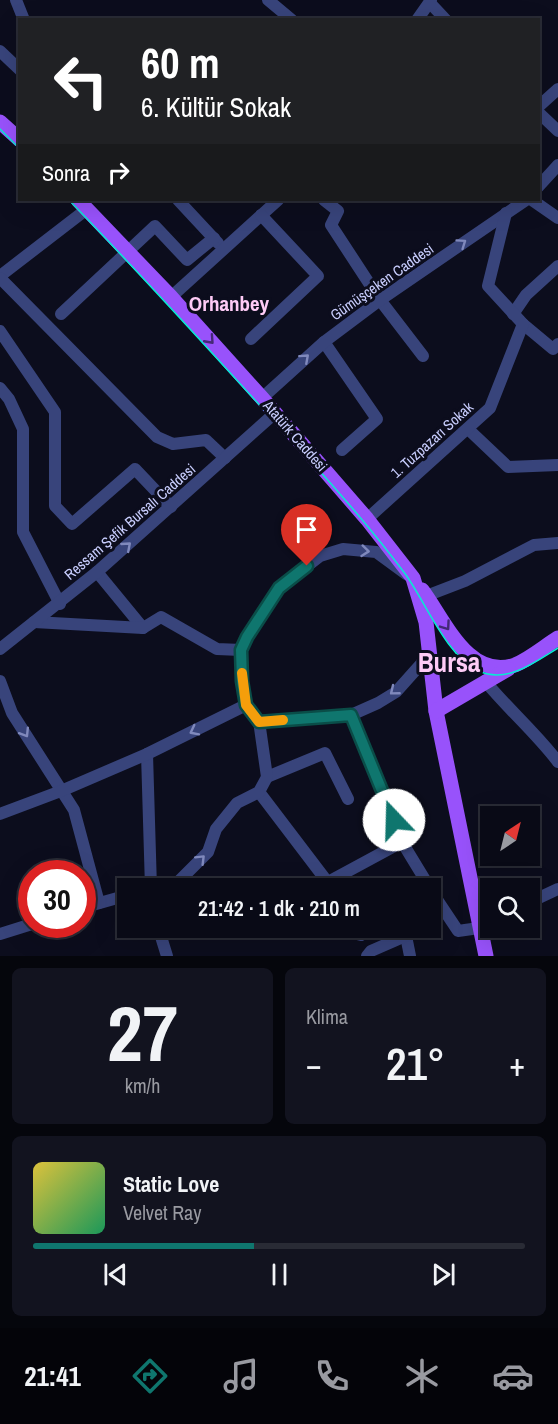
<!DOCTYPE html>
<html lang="tr">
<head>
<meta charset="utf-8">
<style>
	:root { --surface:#090a16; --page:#12131f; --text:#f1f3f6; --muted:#999aa1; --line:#292b35; --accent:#0f766e }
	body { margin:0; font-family:"Archivo Narrow",sans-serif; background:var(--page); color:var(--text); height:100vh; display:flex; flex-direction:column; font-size:22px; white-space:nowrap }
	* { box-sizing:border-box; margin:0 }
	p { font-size:20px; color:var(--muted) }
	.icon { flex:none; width:33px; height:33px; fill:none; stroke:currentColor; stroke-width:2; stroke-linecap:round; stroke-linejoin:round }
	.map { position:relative; height:956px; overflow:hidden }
	.sheet { display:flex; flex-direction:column; gap:12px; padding:12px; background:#05060c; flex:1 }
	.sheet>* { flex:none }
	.guide { position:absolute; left:18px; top:18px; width:522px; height:183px; border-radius:0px; box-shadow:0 6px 24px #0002,0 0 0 2px var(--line); background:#202124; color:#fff; overflow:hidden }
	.needle { width:39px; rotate:35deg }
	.fabs { position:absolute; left:480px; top:806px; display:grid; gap:12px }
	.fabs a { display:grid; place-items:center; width:60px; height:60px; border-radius:0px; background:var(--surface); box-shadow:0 6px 24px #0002,0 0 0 2px var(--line); font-size:30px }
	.speed { position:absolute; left:18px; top:860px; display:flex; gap:12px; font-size:30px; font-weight:700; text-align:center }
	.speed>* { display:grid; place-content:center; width:78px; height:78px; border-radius:50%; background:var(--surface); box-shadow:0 6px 24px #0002,0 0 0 2px var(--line); line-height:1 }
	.speed .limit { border:9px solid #d22; background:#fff; color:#111 }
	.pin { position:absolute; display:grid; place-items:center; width:51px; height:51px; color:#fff; margin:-62px -26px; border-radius:50% 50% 50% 0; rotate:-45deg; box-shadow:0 0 6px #0007 }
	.pin .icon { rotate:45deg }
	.me { position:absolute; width:66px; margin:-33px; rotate:339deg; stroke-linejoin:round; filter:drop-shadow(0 0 4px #0008) }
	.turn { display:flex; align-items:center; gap:21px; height:126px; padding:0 24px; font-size:27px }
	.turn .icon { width:78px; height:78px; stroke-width:2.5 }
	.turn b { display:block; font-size:42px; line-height:51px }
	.then { display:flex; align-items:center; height:57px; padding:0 24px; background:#0003; gap:12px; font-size:22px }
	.big { font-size:45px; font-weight:600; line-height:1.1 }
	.sheet .widget { flex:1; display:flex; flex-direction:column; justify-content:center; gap:9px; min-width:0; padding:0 21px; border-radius:9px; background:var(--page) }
	.sheet .dial { align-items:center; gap:0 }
	.dial b { font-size:78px; line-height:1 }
	.song { display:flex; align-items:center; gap:18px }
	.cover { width:72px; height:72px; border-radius:9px; background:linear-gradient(135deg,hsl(50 70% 55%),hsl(150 70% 35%)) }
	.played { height:6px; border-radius:3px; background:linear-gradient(90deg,var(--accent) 45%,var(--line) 45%) }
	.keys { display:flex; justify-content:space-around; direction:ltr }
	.heat { display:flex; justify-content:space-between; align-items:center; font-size:33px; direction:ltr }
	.sheet .tiles { flex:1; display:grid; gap:12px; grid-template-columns:1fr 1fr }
	.widget:last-child { grid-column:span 2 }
	.trip { position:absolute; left:117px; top:878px; width:324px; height:60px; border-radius:0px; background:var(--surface); box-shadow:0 6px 24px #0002,0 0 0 2px var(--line); font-weight:600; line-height:60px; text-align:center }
	.tabs { display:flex; height:96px; justify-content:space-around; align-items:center; background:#040409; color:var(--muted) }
	.tabs .icon { width:42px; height:42px }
	.tabs .active { color:var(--accent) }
	.tabs b { font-size:27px; color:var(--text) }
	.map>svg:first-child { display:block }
</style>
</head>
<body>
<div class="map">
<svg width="558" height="956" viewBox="0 0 558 956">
	<rect width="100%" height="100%" fill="#0c0d1d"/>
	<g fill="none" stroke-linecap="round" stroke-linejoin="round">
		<g stroke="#38447b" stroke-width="12">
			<path d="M16,0L24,20"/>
			<path d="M268,0L292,20"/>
			<path d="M430,3L446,20"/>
			<path d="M417,20L431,0"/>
			<path d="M0,51L20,70"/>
			<path d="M538,107L558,89"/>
			<path d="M538,112L558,131"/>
			<path d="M538,187L558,165"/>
			<path d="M178,200L218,243"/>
			<path d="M324,200L338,211L331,225L380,300L423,356"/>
			<path d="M532,200L558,218"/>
			<path d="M0,276L87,209"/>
			<path d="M0,278L157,437L173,444L206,440L225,458"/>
			<path d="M171,297L278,200"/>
			<path d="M61,314L155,226L187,260L214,238"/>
			<path d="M513,314L526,295L558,266"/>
			<path d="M523,324L553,349L558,344"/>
			<path d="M0,331L55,412V506L72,524L135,469L171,507"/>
			<path d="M251,339L318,276L261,215"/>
			<path d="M324,342L377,419L342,450"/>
			<path d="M0,388L9,399L23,429V532L60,604"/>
			<path d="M262,398L324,342L380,300L526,200"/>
			<path d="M468,429L508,467L558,465"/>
			<path d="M367,519L490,408L523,324L488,286L506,213"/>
			<path d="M97,572L143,628"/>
			<path d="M406,574L376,552L343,549L320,556L279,588L247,637L241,650L242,681L246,705L259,721L351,715L378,703L396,692L421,664L430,647"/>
			<path d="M426,596L465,581L534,545L558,543"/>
			<path d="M34,622L143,628L161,617L217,649L241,650"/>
			<path d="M0,649L97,572L275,413"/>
			<path d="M0,681L12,713L74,810L99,903"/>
			<path d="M485,681C508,709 536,733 558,762"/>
			<path d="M351,715L402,842L430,888"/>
			<path d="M147,754L151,888"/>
			<path d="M267,777L325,753L348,799"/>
			<path d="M259,792L332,888"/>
			<path d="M0,814L61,791L147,754L246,705"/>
			<path d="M328,882L402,842"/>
			<path d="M152,888L178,882L208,852L216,829L237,803L259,792L267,777L259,721"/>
			<path d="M430,889L458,931L479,928"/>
			<path d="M530,902L558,889"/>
			<path d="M82,908L128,895"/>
			<path d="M158,927L167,956"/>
			<path d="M314,927L334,928L361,935"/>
			<path d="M0,934L32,924"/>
			<path d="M406,936L410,956"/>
			<path d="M367,956L371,951L426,927"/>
		</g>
		<g stroke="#9852fb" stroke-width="15">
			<path d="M0,122L20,140"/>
			<path d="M78,200L171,297L262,398L367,519L413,578L426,622L436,711L486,956"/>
			<path d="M422,590C444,619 468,681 515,665C530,659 545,646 558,638"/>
			<path d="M436,711L508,669"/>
		</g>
		<g stroke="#05edd2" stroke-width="1.5">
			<path d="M0,129L20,149"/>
			<path d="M69,200C132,265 193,332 254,399C307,457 359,512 406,575C426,603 447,657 479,671C507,684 535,662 558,648"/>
		</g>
	</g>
	<defs><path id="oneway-chevron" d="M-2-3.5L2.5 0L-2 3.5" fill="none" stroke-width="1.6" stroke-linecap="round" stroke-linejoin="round" transform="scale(1.5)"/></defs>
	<g stroke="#8089bc">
		<use href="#oneway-chevron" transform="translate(462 243) rotate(-35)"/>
		<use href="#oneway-chevron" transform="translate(305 358) rotate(-42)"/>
		<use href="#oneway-chevron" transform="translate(127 546) rotate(-41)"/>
		<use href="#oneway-chevron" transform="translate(365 551) rotate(6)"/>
		<use href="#oneway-chevron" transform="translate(394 691) rotate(141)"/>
		<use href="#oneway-chevron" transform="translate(194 731) rotate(153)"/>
		<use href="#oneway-chevron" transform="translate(25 733) rotate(58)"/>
		<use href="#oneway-chevron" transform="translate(201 859) rotate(-45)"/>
	</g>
	<g stroke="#442976">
		<use href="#oneway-chevron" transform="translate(210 340) rotate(48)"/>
		<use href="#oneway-chevron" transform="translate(446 626) rotate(55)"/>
	</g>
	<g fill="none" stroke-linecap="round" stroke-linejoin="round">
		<defs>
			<path id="route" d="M307,566L279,588L247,637L241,650L242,681L246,705L259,722L351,715L394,820"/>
		</defs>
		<use href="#route" stroke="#0a4d48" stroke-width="15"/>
		<use href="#route" stroke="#0f766e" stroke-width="10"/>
		<path stroke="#f59e0b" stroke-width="10" d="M242,673L246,705L259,722L283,720"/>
	</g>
	<g text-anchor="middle" stroke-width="6" stroke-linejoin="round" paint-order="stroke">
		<g font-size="15" fill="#c9cefe" stroke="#0c0d1d">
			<text transform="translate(382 282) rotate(-35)" y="5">Gümüşçeken Caddesi</text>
			<text transform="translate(295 436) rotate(49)" y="5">Atatürk Caddesi</text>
			<text transform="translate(432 440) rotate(-42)" y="5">1. Tuzpazarı Sokak</text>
			<text transform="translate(130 522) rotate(-41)" y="5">Ressam Şefik Bursalı Caddesi</text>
		</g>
		<g font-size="21" font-weight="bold" fill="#fecbf6" stroke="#0c0d1d">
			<text x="229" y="311">Orhanbey</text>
		</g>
		<g font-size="27" font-weight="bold" fill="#fecbf6" stroke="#0c0d1d">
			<text x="449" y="672">Bursa</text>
		</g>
	</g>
</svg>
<div class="fabs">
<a><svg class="needle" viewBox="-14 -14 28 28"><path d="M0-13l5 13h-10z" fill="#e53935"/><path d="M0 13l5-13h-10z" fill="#999aa1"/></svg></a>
<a><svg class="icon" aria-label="search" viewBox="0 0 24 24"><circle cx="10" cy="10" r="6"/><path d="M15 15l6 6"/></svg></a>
</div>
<div class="speed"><div class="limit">30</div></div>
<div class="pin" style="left:307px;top:566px;background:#d93025"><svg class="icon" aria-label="arrive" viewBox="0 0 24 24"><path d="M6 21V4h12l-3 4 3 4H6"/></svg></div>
<svg class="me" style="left:394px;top:820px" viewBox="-20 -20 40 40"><circle r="19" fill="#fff"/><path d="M0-13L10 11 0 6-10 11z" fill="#0f766e"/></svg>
<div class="trip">21:42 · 1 dk · 210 m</div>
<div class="guide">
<div class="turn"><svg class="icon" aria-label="left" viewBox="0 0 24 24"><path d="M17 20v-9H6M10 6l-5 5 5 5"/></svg><div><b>60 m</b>6. Kültür Sokak</div></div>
<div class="then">Sonra<svg class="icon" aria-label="right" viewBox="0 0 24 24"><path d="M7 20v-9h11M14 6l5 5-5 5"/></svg></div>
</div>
</div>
<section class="sheet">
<div class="tiles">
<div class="widget dial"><b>27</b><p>km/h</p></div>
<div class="widget"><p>Klima</p>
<div class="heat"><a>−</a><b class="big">21°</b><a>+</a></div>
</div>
<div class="widget">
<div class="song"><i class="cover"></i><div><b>Static Love</b><p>Velvet Ray</p></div></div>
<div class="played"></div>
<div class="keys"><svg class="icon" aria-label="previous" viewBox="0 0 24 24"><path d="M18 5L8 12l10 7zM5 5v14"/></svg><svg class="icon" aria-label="pause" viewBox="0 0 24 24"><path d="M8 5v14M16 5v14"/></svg><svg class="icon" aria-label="next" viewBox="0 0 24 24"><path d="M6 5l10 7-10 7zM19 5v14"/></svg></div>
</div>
</div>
</section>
<nav class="tabs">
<b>21:41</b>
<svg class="icon active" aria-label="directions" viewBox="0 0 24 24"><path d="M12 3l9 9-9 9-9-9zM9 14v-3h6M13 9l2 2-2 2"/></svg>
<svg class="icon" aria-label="music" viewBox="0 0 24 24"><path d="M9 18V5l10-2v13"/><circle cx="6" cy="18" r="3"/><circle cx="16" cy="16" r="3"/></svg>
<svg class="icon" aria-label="phone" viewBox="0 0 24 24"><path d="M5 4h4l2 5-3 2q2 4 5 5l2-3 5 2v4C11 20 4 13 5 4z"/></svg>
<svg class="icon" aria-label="climate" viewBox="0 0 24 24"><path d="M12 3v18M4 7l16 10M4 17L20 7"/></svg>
<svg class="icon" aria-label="car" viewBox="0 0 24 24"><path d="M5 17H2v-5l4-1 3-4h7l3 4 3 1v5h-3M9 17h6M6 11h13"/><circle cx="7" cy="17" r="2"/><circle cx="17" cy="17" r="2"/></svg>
</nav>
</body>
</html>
